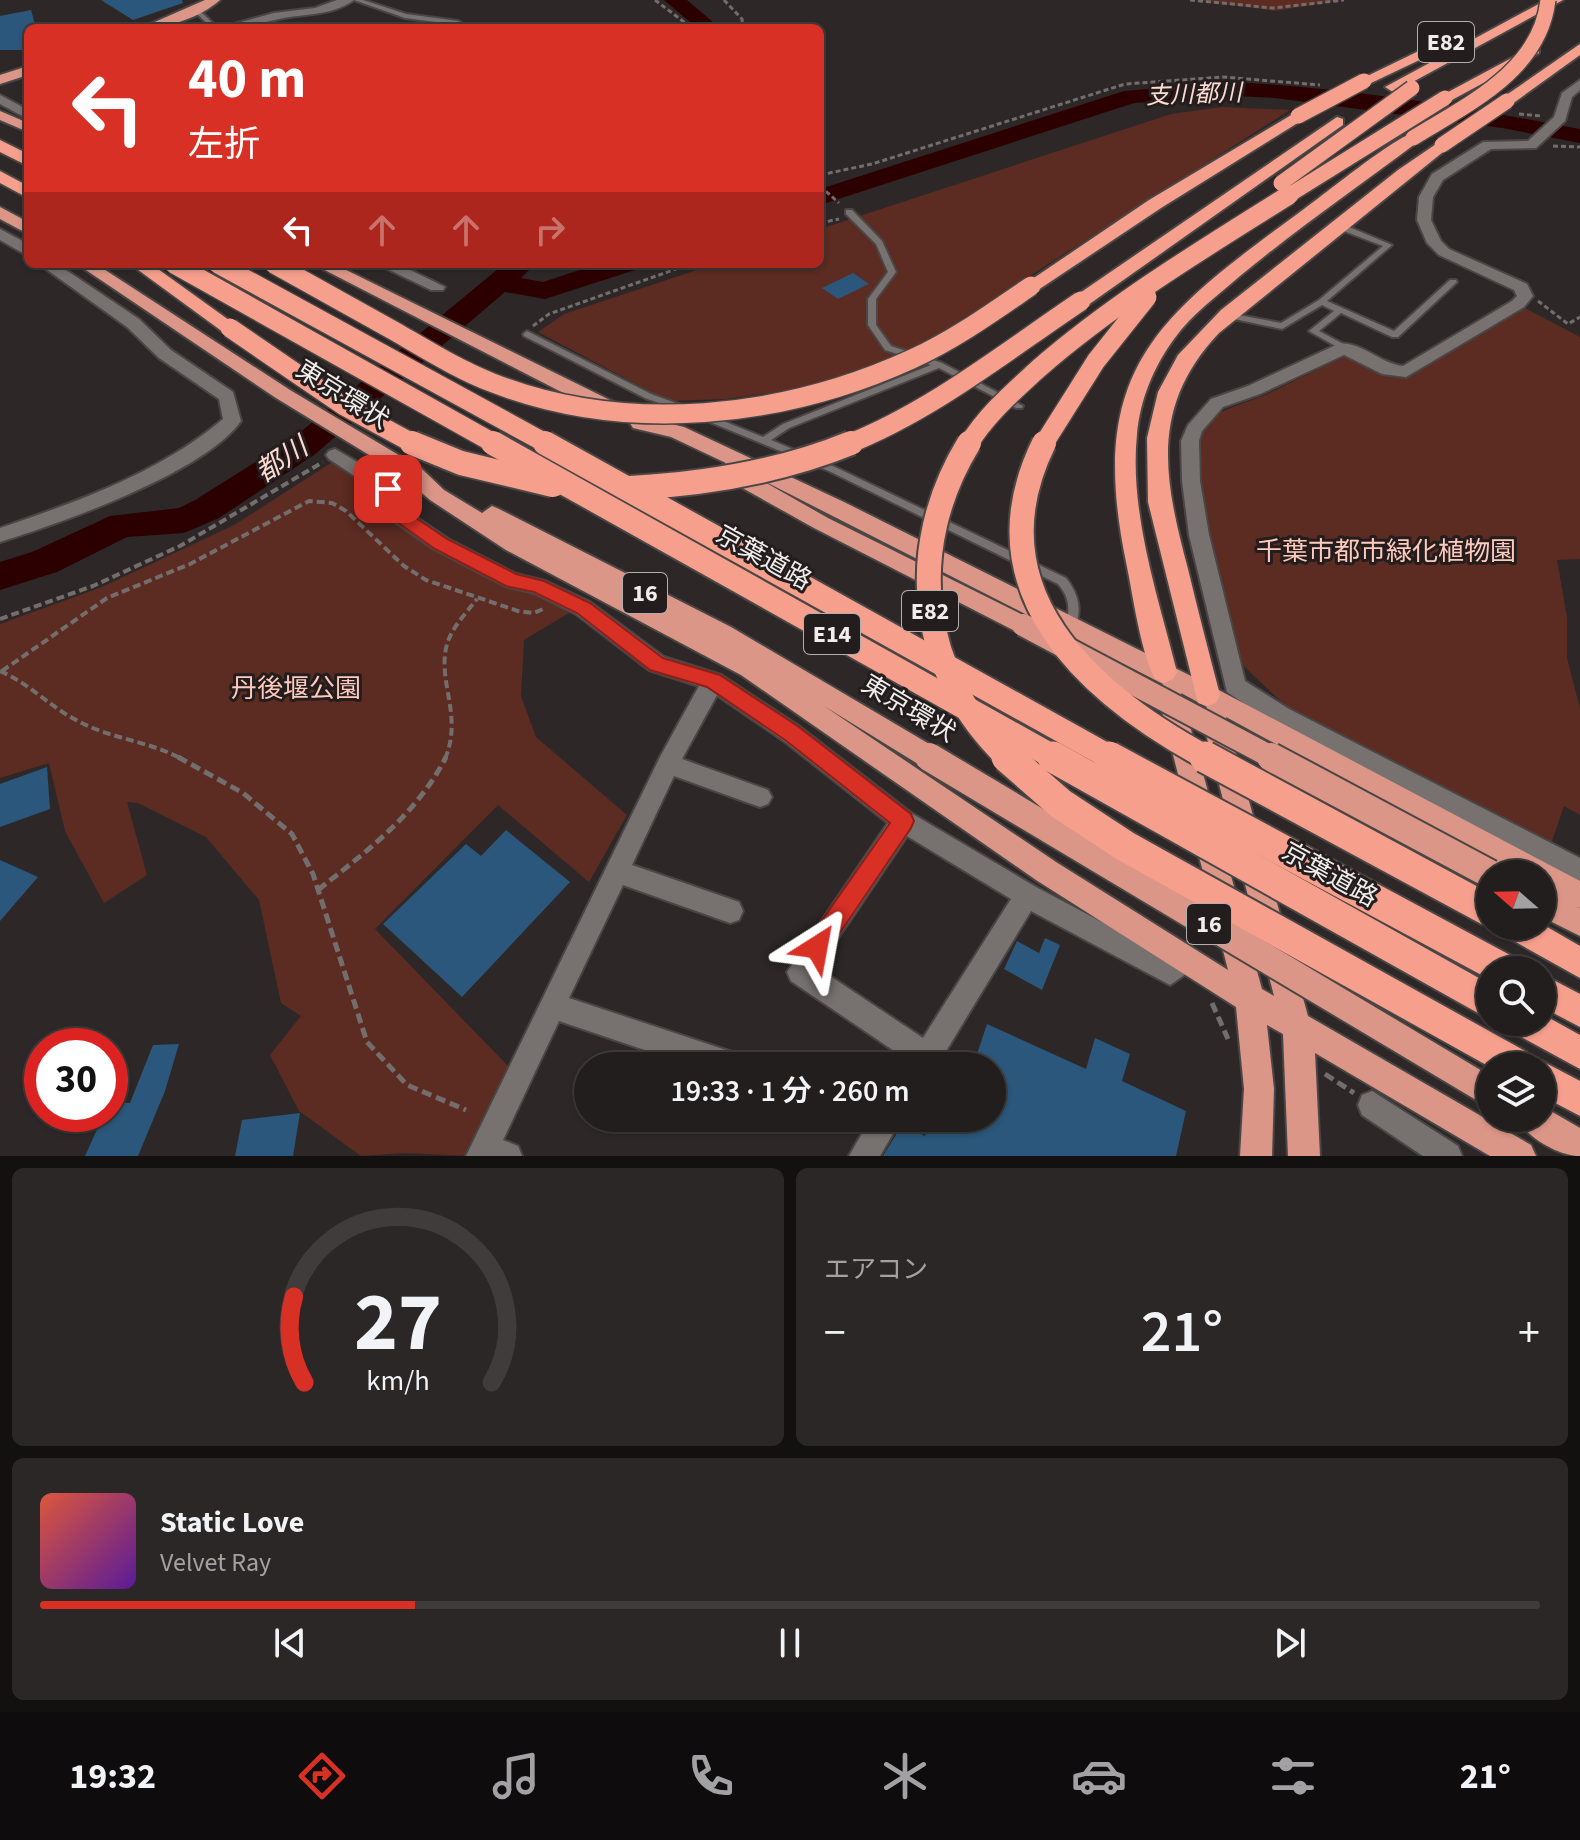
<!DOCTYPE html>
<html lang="ja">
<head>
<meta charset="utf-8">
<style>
	:root { --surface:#221e1d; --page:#2a2726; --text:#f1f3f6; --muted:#a2a2a4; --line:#3f3c3b; --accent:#d93025 }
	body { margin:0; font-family:"Source Sans 3","Noto Sans JP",sans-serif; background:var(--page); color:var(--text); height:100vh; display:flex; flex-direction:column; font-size:30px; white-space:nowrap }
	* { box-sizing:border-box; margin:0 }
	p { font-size:26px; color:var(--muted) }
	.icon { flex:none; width:44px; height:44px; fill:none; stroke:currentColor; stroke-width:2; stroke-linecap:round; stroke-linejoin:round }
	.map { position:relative; height:1156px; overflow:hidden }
	.details { display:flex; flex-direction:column; gap:12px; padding:12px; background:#131010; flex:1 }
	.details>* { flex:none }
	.hud { position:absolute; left:24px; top:24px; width:800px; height:244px; border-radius:12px; box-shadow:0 2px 6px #0004,0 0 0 2px var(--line); background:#d93025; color:#fff; overflow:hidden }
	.needle { width:52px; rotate:290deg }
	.controls { position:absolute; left:1476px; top:860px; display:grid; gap:16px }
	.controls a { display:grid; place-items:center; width:80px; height:80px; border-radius:50%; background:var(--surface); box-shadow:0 2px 6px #0004,0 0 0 2px var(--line); font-size:40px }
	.speed { position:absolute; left:24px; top:1028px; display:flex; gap:16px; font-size:40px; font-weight:700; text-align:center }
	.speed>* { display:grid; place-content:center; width:104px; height:104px; border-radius:50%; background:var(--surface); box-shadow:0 2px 6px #0004,0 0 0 2px var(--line); line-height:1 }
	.speed .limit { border:12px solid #d22; background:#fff; color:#111 }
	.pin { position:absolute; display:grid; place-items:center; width:68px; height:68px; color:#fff; margin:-34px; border-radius:16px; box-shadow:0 4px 12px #0006 }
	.me { position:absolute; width:88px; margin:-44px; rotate:34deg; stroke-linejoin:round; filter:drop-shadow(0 0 6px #0008) }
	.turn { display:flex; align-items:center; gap:28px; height:168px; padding:0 32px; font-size:36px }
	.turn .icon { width:104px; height:104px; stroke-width:2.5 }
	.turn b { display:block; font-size:56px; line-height:68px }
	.lanes { display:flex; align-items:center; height:76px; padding:0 32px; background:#0003; justify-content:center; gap:40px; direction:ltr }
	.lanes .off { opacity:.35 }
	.big { font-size:60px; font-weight:600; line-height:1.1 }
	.details .widget { flex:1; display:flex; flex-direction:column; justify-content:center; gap:12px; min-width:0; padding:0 28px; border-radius:12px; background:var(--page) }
	.details .dial { align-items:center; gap:0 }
	.dial svg { height:208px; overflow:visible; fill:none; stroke:var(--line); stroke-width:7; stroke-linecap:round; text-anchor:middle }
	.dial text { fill:var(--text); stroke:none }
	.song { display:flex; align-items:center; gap:24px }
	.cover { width:96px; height:96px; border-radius:12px; background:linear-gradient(135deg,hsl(10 70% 55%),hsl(270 70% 35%)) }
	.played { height:8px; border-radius:4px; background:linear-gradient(90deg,var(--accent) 25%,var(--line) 25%) }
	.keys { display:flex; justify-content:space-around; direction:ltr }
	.heat { display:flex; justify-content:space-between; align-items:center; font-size:44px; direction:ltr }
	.details .tiles { flex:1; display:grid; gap:12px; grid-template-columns:1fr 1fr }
	.widget:last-child { grid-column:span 2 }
	.trip { position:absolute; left:574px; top:1052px; width:432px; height:80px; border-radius:40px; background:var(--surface); box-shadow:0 2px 6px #0004,0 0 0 2px var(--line); font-weight:600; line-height:80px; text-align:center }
	.tab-bar { display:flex; height:128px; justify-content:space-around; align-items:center; background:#0e0c0c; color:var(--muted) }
	.tab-bar .icon { width:56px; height:56px }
	.tab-bar .selected { color:var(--accent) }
	.tab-bar b { font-size:36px; color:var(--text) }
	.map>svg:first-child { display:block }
</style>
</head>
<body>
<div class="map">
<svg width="1580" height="1156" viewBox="0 0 1580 1156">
	<rect width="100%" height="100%" fill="#2d2827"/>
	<g fill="#5c2b21">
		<path d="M1193,0H1342L1275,11Z"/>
		<path d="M1222,107L1290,110L934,337L875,366L805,388L726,399L668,401L538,332L564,314L715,264H820V229L1171,114Z"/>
		<path d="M1521,306L1580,337V559L1557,560L1567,617V658L1580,708V815L1564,806L1550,847L1288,708L1235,658L1198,477C1195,409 1215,416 1267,394C1294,382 1319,368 1346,356L1397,378Z"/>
		<path d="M334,461L384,496L459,561L572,611L524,640L521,696L536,737L627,815L589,882L498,805L375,929L511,1069L467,1156L404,1153L361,1156L299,1111L270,1055L301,1016L281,1003L259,900L206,837L138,803L127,802L147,875L104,903L65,831L49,763L0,778V624L102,587L234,525Z"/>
	</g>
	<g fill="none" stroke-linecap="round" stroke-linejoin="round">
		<g fill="#2d0000" fill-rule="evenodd">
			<path d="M664,0H687L720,28H697Z"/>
			<path d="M1233,82C1349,88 1466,107 1580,129V143L1502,128L1275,98L1233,96L1134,103L820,205V189L1124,91Z"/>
			<path d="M504,264H535L521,278L543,282L598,264H639L635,270L545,299L505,292L314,455L219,518L184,533L127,537L57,572L0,590V562L32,552L110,516L179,508L195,500L292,439Z"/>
		</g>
	</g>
	<g fill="#2a577b">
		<path d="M101,0H182L183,3L133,20Z"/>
		<path d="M31,10L36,28H28V50H0V16Z"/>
		<path d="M853,273L869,284L838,299L822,288Z"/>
		<path d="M47,767L50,809L0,827V784Z"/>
		<path d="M506,830L570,882L462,997L383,924L466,844L481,856Z"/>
		<path d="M0,860L38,877L0,921Z"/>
		<path d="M1045,938L1060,945L1042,990L1004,969L1017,941L1039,953Z"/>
		<path d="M987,1024L1086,1069L1095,1038L1130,1054L1122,1081L1186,1111L1176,1156H883L902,1125L925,1136L931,1118H992V1066H973Z"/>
		<path d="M179,1044L165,1091L138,1156H85L104,1114H110V1102L130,1103L153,1045Z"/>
		<path d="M300,1113L293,1156H235L242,1120Z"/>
	</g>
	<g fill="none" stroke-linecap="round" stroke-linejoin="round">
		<defs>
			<g id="service">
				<path d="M354,0H363L406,14L458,21L461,23L458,25L405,18Z"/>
				<path d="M194,9H198L218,28H212L194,11Z"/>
				<path d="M846,210H852L882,241L896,272L876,299V325L891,346L942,363L1023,406L1022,408H1016L939,368L789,428L771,440L835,467L1066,578C1079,595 1082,609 1075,629H1067L1066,626C1070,609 1070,598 1058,584L829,471L700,418L699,416L700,414H706L763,437L783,424L931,365L885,350L868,325V299L888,272L876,244L846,214Z"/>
				<path d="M1336,224H1342L1392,245L1327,301L1394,331L1450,280H1456L1457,282L1398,337H1392L1341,313L1319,331L1347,346L1348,348L1344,351L1309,331L1334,311L1322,305L1282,329L1225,317L1224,315L1228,313L1281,323L1319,300L1383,246L1336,228Z"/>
				<path d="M527,331L651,394L684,406L685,408L681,411L645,398L524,336L523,334Z"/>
			</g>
			<g id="minor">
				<path d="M337,0H354C331,17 301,13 275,20C252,25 243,28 219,28L274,13L315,8Z"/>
				<path d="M1580,80V90L1572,97L1565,121L1536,148L1491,149L1443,180L1433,197L1431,220L1441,241L1449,249L1527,284L1533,296L1524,307L1406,377L1382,374L1344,355L1260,394L1223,407L1202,431L1199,441L1200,481L1209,535L1245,681L1289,709L1580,858V882L1273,723L1227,692L1189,535L1182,481L1181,441L1188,425L1211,399L1248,386L1338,344C1359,340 1381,364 1403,366L1512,301L1517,296L1514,290L1439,255L1427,243L1417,220L1419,197L1432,174L1483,142L1528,141L1554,117L1562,93Z"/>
				<path d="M0,95L28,110V119L0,104Z"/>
				<path d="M0,229L28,244V256L0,240Z"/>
				<path d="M39,264H57L139,319L171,350L233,392L241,421C204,473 61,523 0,542V528C79,501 159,473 223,419L219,399L159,358L127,327Z"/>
				<path d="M377,264H398L445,287L443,290H431Z"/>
				<path d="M335,449L395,484L404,509L448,539L516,574L545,581L590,602L664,657L721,675L800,727L911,813L1036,887L1168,957L1184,947L1193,951L1197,960L1193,969L1170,985L1031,911L937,1066H907L909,1061L791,981L787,972L888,823L784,741L717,695L682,759L768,790L772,797L768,804L760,807L674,776L632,865L739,902L743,911L739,920L730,923L623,885L569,998L732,1052L742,1056L746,1066H692L559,1021L503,1140L518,1146L522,1156H466L660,757L699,686L649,670L576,614L534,593L505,586L434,549L389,518L380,493L329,459L326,455L329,451ZM907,836L1011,899L923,1038L818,968Z"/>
				<path d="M1372,1091L1458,1146L1462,1156H1423L1362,1115L1358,1105L1362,1095Z"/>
				<path d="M871,1118H902L880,1156H849Z"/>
			</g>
			<g id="trunk">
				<path d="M205,0H220C200,18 167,28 141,28Z"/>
				<path d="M28,66V75L0,84V75Z"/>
				<path d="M0,111L28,123V132L0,120Z"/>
				<path d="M0,207L28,222V234L0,219Z"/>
				<path d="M77,264H96L290,390L422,469L444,490L482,513L492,506L499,509L731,627L936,748L939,756L936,764L927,767L918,764L824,706L1056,862L1228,970L1157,692L1163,684L754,476L828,518L1031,619L1034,625L1031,631L1023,634L1015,631L814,528L719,475L716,470L726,463L671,437L633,428L630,423L633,418L640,416L684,427L844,502L1215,688L1580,881V908L1577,907L1580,908V936L1542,917V890L1552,894L1542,888V874H1516L1226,717L1308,1016L1531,1145L1536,1156H1490L1315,1053L1320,1156H1288L1283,1034L1267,1025L1274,1089L1272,1156H1240L1244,1089L1236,1007L1036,880L741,675L506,550L430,500L397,472L276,398ZM1181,693L1207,707L1201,715L1274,996L1262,989Z"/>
				<path d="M313,264H334L622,406L625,411L622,416H608Z"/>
				<path d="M1542,1106L1580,1128V1156C1559,1156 1526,1137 1517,1118H1542Z"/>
			</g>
			<g id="motorway">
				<path d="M1546,0H1563L1398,90L1393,92L1385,87Z"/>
				<path d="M1580,44V55L1512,104H1502V98Z"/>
				<path d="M1534,46L1539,47V53L1450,101H1440L1437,98Z"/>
				<path d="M1427,47L1434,51L1432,54L1369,84H1359L1357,81Z"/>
				<path d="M1298,111L1306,116L1304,119L1161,208L1038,290L1031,292L1022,286L1149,200Z"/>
				<path d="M1337,117L1343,119V125L1088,305H1074L1072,301L1074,297Z"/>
				<path d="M1413,133L1419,135V141C1359,186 1297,229 1240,276C1217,296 1191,315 1174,339C1154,366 1140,400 1137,434C1129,513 1158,596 1177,672L1173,679L1164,683L1155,679C1140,650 1133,595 1126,562C1086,368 1158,316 1304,209C1325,194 1392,139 1413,133Z"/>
				<path d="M0,140L28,154V166L0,152Z"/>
				<path d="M1442,140L1448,142V148L1219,333C1149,407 1164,479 1188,569C1198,611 1209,653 1220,695L1216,703L1207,706L1198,703L1148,502L1147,438L1158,392L1178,355L1221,310L1398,170Z"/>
				<path d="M0,171L28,186V198L0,183Z"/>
				<path d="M130,264H151L240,328L237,332H223Z"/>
				<path d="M1542,924L1580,946V978L1505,936L1501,926Z"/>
				<path d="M1542,974L1580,994V1027L1542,1007Z"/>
				<path d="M1542,1014L1580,1035V1069L1514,1033L1509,1022H1542Z"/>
				<path d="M1542,1061L1580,1081V1116L1542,1096V1066H1531Z"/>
			</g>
		</defs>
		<use href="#service" stroke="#4a4645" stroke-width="4"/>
		<use href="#minor" stroke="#4a4645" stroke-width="4"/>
		<use href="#trunk" stroke="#4a4645" stroke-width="4"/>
		<use href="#motorway" stroke="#4a4645" stroke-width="4"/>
		<g stroke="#736e6d" stroke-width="3" stroke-dasharray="5 3" stroke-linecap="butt">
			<path d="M655,0L692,28"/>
			<path d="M724,0L742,19L743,28"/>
			<path d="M1190,0L1273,8L1344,0"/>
			<path d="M1519,114L1542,116"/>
			<path d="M1553,146L1580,147"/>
			<path d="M820,175L872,164L1125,84L1223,77L1320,85"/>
			<path d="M820,186L839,203"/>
			<path d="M820,223L839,219"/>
			<path d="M1538,301L1568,324L1580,317"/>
			<path d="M533,326L549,314L690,264"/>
		</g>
		<g stroke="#736e6d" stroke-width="4" stroke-dasharray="8 4" stroke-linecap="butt">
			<path d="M0,619L93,586L180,546L323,462"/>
			<path d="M0,671C29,683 50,707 78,721C111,739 149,741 182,759"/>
			<path d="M2,671L107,598L190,564L309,501L332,503L346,511L404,566L426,580L518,611L534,613L543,609"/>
			<path d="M445,759C464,714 435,679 448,641C454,625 467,612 477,599"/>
		</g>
		<g stroke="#736e6d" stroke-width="5" stroke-dasharray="10 5" stroke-linecap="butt">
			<path d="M178,757L243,793L292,834L313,874L367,1042L407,1085L466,1110"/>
			<path d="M318,890C367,851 417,814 446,757"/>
			<path d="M1212,1003L1228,1039"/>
			<path d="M1325,1074L1354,1093"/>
		</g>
		<use href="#service" fill="#777270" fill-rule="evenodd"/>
		<use href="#minor" fill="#777270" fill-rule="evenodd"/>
		<use href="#trunk" fill="#dc9687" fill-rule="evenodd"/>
		<use href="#motorway" fill="#f69f8d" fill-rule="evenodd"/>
		<defs>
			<g id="trunk-bridge-far1">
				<path d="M1023,625L1275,759"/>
				<path d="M927,756L932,759"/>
			</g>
			<g id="trunk-bridge">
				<path d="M929,757L1490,1092"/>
				<path d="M1271,757L1490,874"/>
			</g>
			<g id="motorway-bridge-far3">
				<path d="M1298,116L1364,81"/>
				<path d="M1413,138C1468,104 1540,71 1548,0"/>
				<path d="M1442,145L1507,101"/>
				<path d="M1281,183L1412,88"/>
				<path d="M1286,197L1445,98"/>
			</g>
			<g id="motorway-bridge-far2">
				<path d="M174,264L497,445"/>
				<path d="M218,264L549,445"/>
				<path d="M274,264C315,287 355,309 396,332C427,350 459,370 493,383C627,435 783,418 912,359C954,340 993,312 1031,286"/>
				<path d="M230,328L344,406L416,445"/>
				<path d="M846,445C932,411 1005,352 1081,301"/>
				<path d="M968,445C986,415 1013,392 1038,369C1115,302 1203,249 1289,195"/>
				<path d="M1043,445L1096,361L1147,297"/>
			</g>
			<g id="motorway-bridge-far1">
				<path d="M412,443L461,463L553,485"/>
				<path d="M493,443L1057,759"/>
				<path d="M545,443L1113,759"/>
				<path d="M969,443C904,549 918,673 1009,759"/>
				<path d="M1044,443C971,591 1090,695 1209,759"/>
				<path d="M630,488C707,484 780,472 851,443"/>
			</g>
			<g id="motorway-bridge">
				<path d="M1007,757L1061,804L1125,846L1520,1066"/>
				<path d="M1053,757L1490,1002"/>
				<path d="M1109,757L1505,970"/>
				<path d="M1205,757L1490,911"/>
			</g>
		</defs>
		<use href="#trunk-bridge-far1" stroke="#4a4645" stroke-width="26" stroke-linecap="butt"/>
		<use href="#trunk-bridge" stroke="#4a4645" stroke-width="32" stroke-linecap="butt"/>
		<use href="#motorway-bridge-far3" stroke="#4a4645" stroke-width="18" stroke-linecap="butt"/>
		<use href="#motorway-bridge-far2" stroke="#4a4645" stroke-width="22" stroke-linecap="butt"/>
		<use href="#motorway-bridge-far1" stroke="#4a4645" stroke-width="28" stroke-linecap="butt"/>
		<use href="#motorway-bridge" stroke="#4a4645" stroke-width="35" stroke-linecap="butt"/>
		<use href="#trunk-bridge-far1" stroke="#dc9687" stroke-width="22"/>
		<use href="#trunk-bridge" stroke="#dc9687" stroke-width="28"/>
		<use href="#motorway-bridge-far3" stroke="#f69f8d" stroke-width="15"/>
		<use href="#motorway-bridge-far2" stroke="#f69f8d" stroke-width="19"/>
		<use href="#motorway-bridge-far1" stroke="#f69f8d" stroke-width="24"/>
		<use href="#motorway-bridge" stroke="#f69f8d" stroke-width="31"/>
	</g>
	<path fill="#d93025" stroke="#8d1f18" stroke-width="2" d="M388,483L394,485L403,509L447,539L516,574L544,581L590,603L663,658L720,675L799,727L911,814L914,821L911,828L825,955L817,959L809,955L806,947L809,939L890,823L785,740L707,687L650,670L577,613L534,592L506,586L435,549L390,517L380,489Z"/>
	<g text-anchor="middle" stroke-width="6" stroke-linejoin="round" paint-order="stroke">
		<g fill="#231e1d" stroke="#b3afae" stroke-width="2">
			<rect x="1418" y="22" width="56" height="40" rx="6"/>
			<rect x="623" y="573" width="44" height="40" rx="6"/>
			<rect x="902" y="591" width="56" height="40" rx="6"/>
			<rect x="804" y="614" width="56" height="40" rx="6"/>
			<rect x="1187" y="904" width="44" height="40" rx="6"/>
		</g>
		<g font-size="24" font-weight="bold" fill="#f1edec">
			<text x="1446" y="50">E82</text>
			<text x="645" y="601">16</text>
			<text x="930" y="619">E82</text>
			<text x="832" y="642">E14</text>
			<text x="1209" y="932">16</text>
		</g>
		<g font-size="24" font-style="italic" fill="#ffdad2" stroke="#231e1d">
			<text transform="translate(1194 94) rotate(-2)" y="8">支川都川</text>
		</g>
		<g font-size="26" fill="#f1edec" stroke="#231e1d">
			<text transform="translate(343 394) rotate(32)" y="9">東京環状</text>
			<text transform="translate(764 557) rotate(29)" y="9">京葉道路</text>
			<text transform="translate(909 708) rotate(31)" y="9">東京環状</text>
			<text transform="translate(1330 874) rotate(29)" y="9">京葉道路</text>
		</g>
		<g font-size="26" fill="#ffc9bd" stroke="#231e1d">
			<text x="1386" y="560">千葉市都市緑化植物園</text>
			<text x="296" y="697">丹後堰公園</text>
		</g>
		<g font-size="28" font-style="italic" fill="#ffdad2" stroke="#231e1d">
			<text transform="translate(281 459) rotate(-34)" y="10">都川</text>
		</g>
	</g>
</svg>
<div class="controls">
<a><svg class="needle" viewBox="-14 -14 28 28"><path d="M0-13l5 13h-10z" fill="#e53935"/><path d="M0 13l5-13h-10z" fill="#a2a2a4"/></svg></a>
<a><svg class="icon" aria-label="search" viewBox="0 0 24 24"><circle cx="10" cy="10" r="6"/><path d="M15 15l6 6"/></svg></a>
<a><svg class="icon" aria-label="layers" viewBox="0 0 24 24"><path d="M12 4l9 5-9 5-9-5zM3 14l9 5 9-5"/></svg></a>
</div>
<div class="speed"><div class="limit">30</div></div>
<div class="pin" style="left:388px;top:489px;background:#d93025"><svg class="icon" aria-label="arrive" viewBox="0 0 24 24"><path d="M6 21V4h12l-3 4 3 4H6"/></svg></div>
<svg class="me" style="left:817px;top:947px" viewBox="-20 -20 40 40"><path d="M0-17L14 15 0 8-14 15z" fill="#d93025" stroke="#fff" stroke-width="4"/></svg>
<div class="trip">19:33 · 1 分 · 260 m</div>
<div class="hud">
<div class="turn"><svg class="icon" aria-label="left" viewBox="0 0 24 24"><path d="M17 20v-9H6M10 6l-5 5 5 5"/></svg><div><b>40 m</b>左折</div></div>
<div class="lanes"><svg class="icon" aria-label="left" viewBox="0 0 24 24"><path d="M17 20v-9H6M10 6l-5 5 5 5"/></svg><svg class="icon off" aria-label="ahead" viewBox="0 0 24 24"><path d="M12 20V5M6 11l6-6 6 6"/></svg><svg class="icon off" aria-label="ahead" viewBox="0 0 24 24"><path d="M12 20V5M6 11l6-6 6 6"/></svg><svg class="icon off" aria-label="right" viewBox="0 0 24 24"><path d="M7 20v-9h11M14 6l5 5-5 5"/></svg></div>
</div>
</div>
<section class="details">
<div class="tiles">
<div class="widget dial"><svg viewBox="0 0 100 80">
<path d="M14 69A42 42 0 1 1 86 69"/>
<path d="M14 69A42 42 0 0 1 10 36" stroke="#d93025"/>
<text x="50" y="56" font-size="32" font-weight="700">27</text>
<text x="50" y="72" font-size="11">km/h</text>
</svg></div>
<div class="widget"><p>エアコン</p>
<div class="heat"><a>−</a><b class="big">21°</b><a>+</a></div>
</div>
<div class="widget">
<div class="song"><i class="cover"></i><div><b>Static Love</b><p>Velvet Ray</p></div></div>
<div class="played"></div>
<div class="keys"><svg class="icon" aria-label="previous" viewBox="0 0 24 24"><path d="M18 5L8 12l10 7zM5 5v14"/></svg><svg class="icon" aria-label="pause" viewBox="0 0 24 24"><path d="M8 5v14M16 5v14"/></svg><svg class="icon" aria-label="next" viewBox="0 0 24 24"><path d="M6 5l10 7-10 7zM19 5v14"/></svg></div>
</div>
</div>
</section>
<nav class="tab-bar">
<b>19:32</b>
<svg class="icon selected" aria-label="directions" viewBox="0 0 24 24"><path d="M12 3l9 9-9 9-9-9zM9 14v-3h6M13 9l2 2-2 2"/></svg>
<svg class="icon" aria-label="music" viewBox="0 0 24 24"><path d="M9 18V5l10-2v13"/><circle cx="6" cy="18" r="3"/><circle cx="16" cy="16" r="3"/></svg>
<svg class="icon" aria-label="phone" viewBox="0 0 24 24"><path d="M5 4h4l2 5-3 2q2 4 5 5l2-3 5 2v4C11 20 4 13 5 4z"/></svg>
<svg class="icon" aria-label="climate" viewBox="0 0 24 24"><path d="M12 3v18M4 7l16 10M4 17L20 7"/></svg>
<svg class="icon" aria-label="car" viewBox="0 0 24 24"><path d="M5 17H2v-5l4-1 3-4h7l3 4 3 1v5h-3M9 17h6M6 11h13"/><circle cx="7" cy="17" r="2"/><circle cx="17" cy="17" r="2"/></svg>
<svg class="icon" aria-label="filters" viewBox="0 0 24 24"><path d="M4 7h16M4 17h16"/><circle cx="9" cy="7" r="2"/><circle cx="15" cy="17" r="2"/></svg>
<b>21°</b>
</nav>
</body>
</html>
